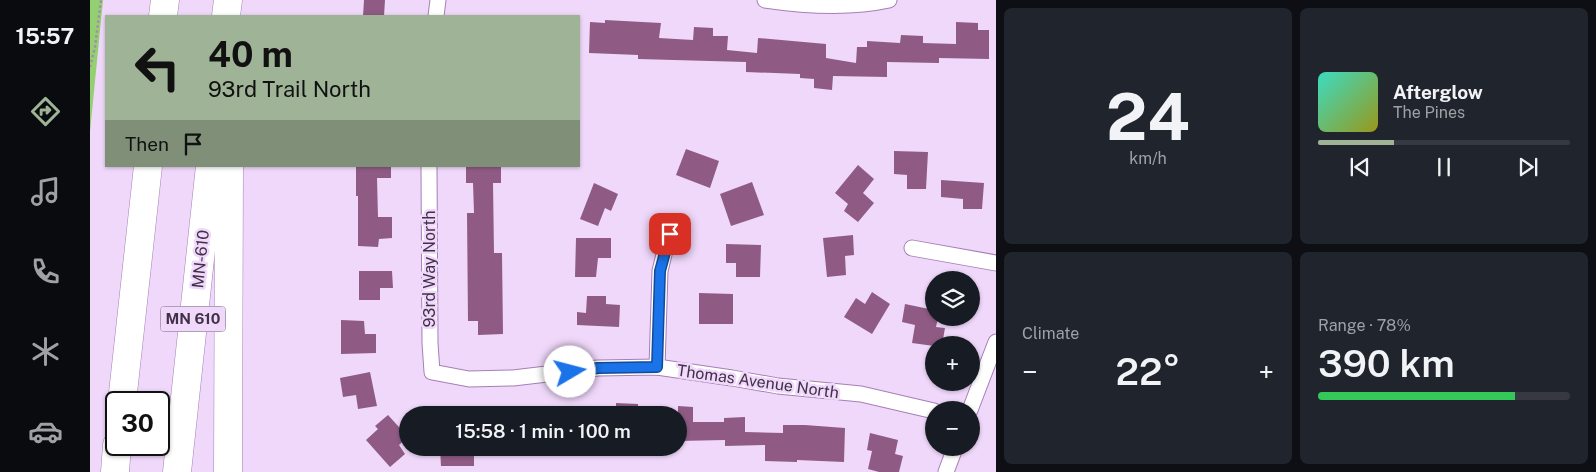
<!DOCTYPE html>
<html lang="en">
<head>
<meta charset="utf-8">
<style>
	:root { --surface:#171b24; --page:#20242c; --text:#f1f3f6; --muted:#9ea1a6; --line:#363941; --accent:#9fb396 }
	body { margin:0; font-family:"Public Sans",sans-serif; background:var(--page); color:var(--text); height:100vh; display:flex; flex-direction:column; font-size:19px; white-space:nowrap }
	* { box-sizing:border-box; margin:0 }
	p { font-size:16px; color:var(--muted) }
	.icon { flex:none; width:28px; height:28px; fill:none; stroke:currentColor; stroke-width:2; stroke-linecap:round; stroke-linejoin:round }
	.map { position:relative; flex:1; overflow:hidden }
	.panel { display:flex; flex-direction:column; gap:8px; padding:8px; background:#0d0f14; width:600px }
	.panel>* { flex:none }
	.banner { position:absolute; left:15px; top:15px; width:475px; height:152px; border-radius:0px; box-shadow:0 1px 4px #0004; background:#9fb396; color:#111; overflow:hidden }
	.fabs { position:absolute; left:835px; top:271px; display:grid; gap:10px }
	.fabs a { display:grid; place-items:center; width:55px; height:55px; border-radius:50%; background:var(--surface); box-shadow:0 1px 4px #0004; font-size:25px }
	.speed { position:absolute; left:15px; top:391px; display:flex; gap:10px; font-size:25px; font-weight:700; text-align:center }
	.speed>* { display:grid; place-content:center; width:65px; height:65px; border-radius:50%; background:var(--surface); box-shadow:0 1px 4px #0004; line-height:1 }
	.speed .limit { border:2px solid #111; border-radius:8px; background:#fff; color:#111 }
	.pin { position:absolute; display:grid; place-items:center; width:42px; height:42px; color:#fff; margin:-21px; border-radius:10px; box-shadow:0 2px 8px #0006 }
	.me { position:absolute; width:55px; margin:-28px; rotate:82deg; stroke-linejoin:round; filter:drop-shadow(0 0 4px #0008) }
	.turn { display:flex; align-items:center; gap:18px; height:105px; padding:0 20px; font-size:22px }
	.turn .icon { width:65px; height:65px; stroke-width:2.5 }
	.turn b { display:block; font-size:35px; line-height:42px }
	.then { display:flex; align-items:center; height:48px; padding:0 20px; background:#0003; gap:10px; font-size:19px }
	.big { font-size:38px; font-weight:600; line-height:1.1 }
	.panel .widget { flex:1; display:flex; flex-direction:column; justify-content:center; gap:8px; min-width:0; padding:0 18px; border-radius:8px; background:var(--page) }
	.panel .dial { align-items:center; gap:0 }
	.dial b { font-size:65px; line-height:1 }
	.song { display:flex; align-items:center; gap:15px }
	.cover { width:60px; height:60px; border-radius:8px; background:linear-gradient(135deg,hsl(170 70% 55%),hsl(60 70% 35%)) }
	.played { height:5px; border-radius:2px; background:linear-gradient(90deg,var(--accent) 30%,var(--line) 30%) }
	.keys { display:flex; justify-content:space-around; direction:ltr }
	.heat { display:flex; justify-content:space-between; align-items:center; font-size:28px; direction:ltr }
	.charge { height:8px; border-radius:4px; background:linear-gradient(90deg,#34c759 78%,var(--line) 0) }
	.panel .tiles { flex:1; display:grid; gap:8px; grid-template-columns:repeat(2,1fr) }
	.trip { position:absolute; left:309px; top:406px; width:288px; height:50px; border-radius:25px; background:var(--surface); box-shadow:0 1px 4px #0004; font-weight:600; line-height:50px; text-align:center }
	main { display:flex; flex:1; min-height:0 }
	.tab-bar { display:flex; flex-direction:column; width:90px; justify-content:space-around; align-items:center; background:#090b0e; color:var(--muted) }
	.tab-bar .icon { width:35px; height:35px }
	.tab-bar .current { color:var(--accent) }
	.tab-bar b { font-size:22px; color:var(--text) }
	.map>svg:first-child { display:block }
</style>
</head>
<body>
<main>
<nav class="tab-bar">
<b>15:57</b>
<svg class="icon current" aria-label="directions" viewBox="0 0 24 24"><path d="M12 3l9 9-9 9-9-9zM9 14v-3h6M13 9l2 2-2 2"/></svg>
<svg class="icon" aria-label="music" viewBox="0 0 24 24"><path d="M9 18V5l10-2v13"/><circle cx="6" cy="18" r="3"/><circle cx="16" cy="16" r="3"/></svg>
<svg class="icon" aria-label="phone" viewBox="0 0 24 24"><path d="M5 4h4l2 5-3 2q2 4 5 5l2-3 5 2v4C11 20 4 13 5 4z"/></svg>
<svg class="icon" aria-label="climate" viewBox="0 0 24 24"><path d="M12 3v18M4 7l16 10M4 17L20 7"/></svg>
<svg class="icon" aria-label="car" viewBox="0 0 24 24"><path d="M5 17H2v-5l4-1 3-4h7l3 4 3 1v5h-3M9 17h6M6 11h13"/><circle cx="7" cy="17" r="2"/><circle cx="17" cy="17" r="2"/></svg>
</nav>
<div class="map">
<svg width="906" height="472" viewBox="0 0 906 472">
	<rect width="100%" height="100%" fill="#f0d8fb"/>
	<path fill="#94cf72" d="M0,0H13L0,132Z"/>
	<g fill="#8f5b84">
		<path d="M274,0H295L294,16H273Z"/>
		<path d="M515,20L571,23L569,38L603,40L604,27L623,28V36H638L637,50L667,53L668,38L736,44V58L766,63L767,47H777V41L810,43L811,35L833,36V43L866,44V22L888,23V30H899V59L849,58V63L797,62V77L743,76L742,90L724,88V79L710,78V74L656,72V62L548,59V55L499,53L500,22L515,23Z"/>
		<path d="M596,149L629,161L620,188L586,175Z"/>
		<path d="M804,151L838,152L836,189H817V175L804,174Z"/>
		<path d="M768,165L784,179L773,193L784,203L768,222L754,211L758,204L745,193Z"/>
		<path d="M266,166H301V178H287L288,217H302V238L289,239L288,247L268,246V196H266Z"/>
		<path d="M376,166H411V183H403L404,253H412L413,334L388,335V321H378L377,213H384L383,183H376Z"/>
		<path d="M851,180L894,183L892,209H873V199L851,197Z"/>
		<path d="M662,182L674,215L641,226L630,194Z"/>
		<path d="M504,183L528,194L521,211L515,208L508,226L490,219Z"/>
		<path d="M763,235L764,255L755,256L756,275L737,277L733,238Z"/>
		<path d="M486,238H521V258H508L506,277H485Z"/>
		<path d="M636,244L671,245L670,277H646V263H636Z"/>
		<path d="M269,271H302L303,288H290V300H269Z"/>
		<path d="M782,292L800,304L782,334L754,317L766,298L775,304Z"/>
		<path d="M609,293L643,294V324H609Z"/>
		<path d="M497,296H516V304L530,305L529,327L487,325V312L496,313Z"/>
		<path d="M815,304L844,310V318H848L846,327L855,328L852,345L844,346L822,343L825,325L812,322Z"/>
		<path d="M251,320L274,321L275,334H286V353L251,354Z"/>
		<path d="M280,372L287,406L268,409L266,395L253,397L250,378Z"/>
		<path d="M526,403L548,404V415H526Z"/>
		<path d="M588,406L603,407V422H634V418L655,417V432L693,433V425H715L755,428L754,462L707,460V462L675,461V445L635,446V440L588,441Z"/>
		<path d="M298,415L318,437L309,445L315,454L300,467L276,440L288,429L285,426Z"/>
		<path d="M780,433L808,440L805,454L813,456L809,472H789L778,469L782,451L777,450Z"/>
		<path d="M350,448H384V466H351Z"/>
	</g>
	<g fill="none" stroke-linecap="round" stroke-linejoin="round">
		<defs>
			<g id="street">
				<path d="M675,0C716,6 759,9 799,0"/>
				<path d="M346,16L348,0"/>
				<path d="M339,166L340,343L342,372L379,379L423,378L508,368L567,367L642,378L688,386L771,394L844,411"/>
				<path d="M822,248L906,263"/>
				<path d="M567,367L570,271L579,234"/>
				<path d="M880,410L906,342"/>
				<path d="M856,472L865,448"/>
			</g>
			<g id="highway">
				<path d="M73,16L75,0"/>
				<path d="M136,16L138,0"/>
				<path d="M32,402L58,166"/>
				<path d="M25,472L27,445"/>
				<path d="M87,472L120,166"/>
				<path d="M138,472L139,166"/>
			</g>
		</defs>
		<use href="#street" stroke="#a57fb6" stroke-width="17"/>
		<use href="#highway" stroke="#a57fb6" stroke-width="29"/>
		<path stroke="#a28eac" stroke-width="2.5" stroke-dasharray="2.5 2.5" stroke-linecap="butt" d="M0,67L5,47L11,0"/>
		<use href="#street" stroke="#fff" stroke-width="15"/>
		<use href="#highway" stroke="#fff" stroke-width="28"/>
	</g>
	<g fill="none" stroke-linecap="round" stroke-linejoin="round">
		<defs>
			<path id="route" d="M480,372L508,368L567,367L570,271L580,234"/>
		</defs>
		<use href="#route" stroke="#114b97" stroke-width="12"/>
		<use href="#route" stroke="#1a73e8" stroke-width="9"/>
	</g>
	<g text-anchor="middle" stroke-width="5" stroke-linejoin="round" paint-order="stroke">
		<rect fill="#f0d8fb" stroke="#76637e" stroke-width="1" x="70.5" y="306.5" width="65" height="25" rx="4"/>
		<g font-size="15" font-weight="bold" fill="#413148">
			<text x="103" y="324">MN 610</text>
		</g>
		<g font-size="16" fill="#413148" stroke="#f0d8fb">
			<text transform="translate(110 259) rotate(-84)" y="6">MN-610</text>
			<text transform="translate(339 269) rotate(-90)" y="6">93rd Way North</text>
			<text transform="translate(668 381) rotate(8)" y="6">Thomas Avenue North</text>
		</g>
	</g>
</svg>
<div class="fabs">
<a><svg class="icon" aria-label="layers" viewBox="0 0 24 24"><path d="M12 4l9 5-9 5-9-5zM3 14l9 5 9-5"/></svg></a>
<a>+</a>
<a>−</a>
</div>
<div class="speed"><div class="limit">30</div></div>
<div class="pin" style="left:580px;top:234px;background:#d93025"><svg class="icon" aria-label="arrive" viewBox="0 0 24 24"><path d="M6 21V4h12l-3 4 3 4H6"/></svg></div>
<svg class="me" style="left:480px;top:372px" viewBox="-20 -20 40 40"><circle r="19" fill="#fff"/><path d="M0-13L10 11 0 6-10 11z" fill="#1a73e8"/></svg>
<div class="trip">15:58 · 1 min · 100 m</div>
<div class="banner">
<div class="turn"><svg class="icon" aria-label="left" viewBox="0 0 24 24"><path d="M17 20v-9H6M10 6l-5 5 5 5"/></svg><div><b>40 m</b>93rd Trail North</div></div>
<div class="then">Then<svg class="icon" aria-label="arrive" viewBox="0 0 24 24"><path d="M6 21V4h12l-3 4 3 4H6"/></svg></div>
</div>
</div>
<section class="panel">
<div class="tiles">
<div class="widget dial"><b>24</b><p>km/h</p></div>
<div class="widget">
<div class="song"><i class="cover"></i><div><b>Afterglow</b><p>The Pines</p></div></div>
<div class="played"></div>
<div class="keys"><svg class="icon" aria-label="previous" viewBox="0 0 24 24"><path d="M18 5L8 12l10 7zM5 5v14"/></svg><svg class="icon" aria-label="pause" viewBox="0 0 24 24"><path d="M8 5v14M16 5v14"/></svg><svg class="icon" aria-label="next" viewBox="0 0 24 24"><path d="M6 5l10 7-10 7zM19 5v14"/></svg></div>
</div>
<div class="widget"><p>Climate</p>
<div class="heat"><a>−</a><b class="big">22°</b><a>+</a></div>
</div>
<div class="widget"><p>Range · 78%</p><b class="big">390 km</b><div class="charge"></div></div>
</div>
</section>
</main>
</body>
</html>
